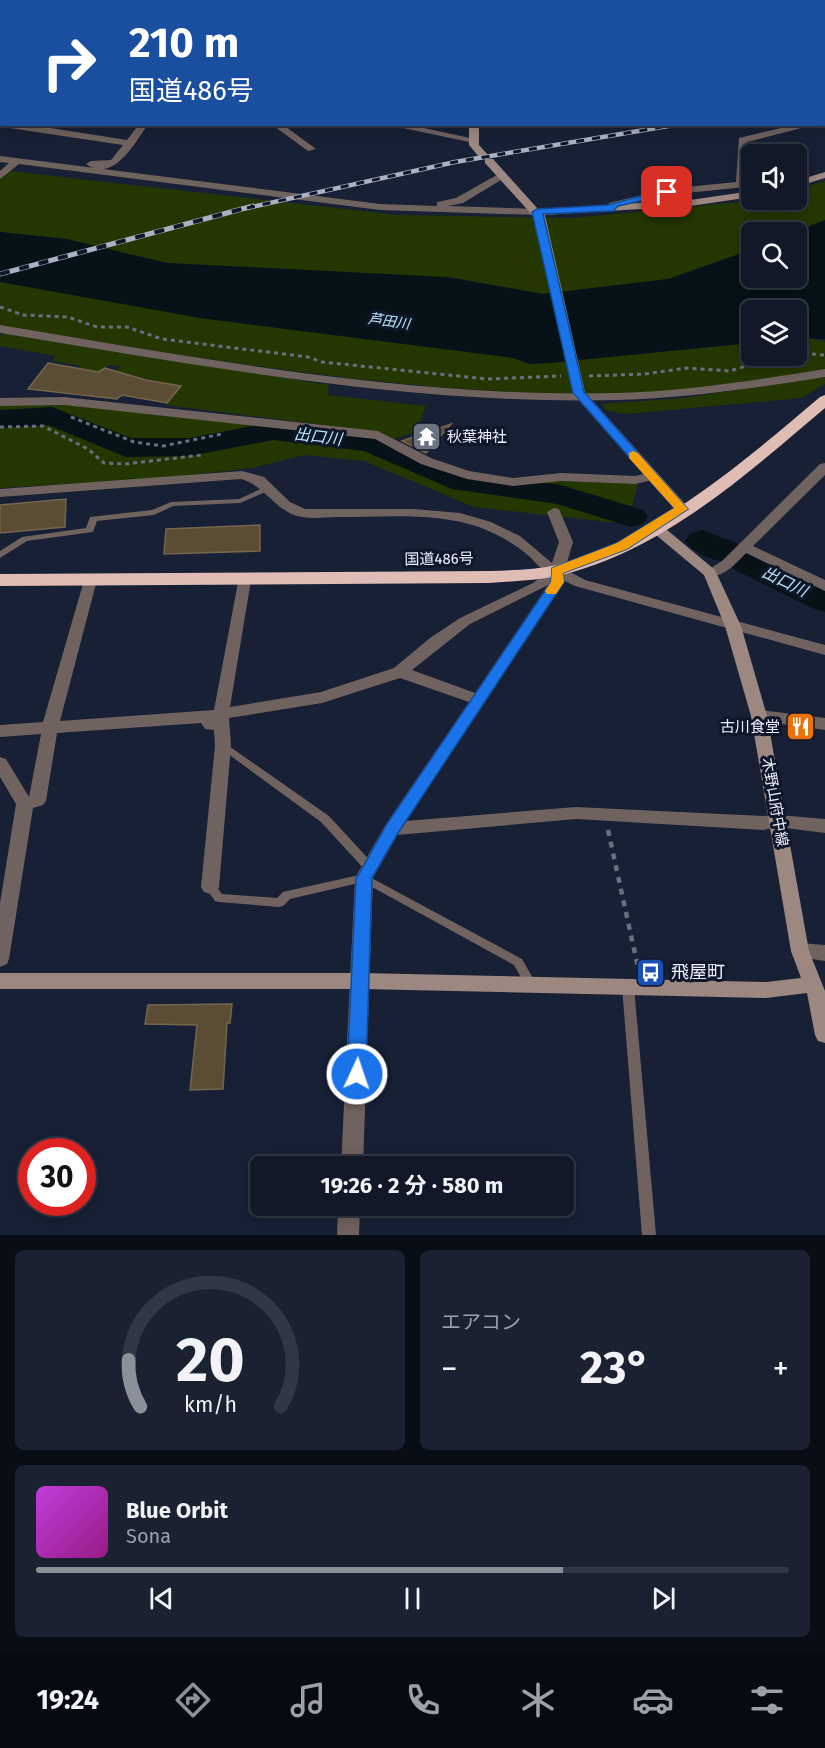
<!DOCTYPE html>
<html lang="ja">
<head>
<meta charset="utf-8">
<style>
	:root { --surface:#111828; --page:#1a2130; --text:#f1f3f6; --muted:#9ca0a8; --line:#303745; --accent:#8c9099 }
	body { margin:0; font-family:"Fira Sans","Noto Sans JP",sans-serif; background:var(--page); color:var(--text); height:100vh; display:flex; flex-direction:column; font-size:22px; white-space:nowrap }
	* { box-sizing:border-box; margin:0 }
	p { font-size:20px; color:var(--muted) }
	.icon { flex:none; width:33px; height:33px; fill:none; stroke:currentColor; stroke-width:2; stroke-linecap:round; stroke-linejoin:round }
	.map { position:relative; height:1235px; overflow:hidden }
	.sheet { display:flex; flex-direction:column; gap:15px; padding:15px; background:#090d16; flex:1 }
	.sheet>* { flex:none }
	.hud { position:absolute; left:0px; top:0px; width:825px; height:126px; box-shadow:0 3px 15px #0003,0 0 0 2px var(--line); background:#1a4fa0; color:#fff; overflow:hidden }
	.buttons { position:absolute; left:741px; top:144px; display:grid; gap:12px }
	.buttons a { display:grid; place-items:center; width:66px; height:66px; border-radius:9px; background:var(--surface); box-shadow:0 3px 15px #0003,0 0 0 2px var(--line); font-size:30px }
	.speed { position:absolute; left:18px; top:1138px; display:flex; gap:12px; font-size:30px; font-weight:700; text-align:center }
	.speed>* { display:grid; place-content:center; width:78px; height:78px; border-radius:50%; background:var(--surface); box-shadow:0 3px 15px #0003,0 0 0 2px var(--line); line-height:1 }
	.speed .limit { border:9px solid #d22; background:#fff; color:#111 }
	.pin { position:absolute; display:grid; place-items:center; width:51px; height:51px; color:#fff; margin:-26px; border-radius:12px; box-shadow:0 3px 9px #0006 }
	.me { position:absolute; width:66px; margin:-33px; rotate:3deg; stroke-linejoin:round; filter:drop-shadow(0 0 4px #0008) }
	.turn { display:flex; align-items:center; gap:21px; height:126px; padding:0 30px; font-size:27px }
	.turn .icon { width:78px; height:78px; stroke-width:2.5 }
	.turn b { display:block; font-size:42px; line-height:51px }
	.big { font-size:45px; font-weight:700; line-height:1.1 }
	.sheet .card { flex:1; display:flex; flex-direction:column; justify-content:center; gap:9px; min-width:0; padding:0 21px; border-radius:9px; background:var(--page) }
	.sheet .dial { align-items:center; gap:0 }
	.dial svg { height:156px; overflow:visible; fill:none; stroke:var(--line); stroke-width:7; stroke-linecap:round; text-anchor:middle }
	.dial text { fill:var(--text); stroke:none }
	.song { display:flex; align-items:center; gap:18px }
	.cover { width:72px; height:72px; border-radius:9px; background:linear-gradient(135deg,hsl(290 70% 55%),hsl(310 70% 35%)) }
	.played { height:6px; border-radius:3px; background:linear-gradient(90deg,var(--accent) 70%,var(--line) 70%) }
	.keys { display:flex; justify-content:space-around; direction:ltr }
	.heat { display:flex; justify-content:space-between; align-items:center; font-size:33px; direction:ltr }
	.sheet .tiles { flex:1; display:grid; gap:15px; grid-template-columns:1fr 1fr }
	.card:last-child { grid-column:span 2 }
	.trip { position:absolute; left:250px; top:1156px; width:324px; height:60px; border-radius:9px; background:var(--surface); box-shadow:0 3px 15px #0003,0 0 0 2px var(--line); font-weight:700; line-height:60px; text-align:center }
	.dock { display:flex; height:96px; justify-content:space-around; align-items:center; background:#070a10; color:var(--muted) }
	.dock .icon { width:42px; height:42px }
	.dock .on { color:var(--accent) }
	.dock b { font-size:27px; color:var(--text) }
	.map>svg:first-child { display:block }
</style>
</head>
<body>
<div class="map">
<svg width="825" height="1235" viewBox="0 0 825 1235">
	<rect width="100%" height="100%" fill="#172035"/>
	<g fill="#243700">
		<path d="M0,170L398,215L572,218L759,200H796L797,189L825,181V220L795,232H752L751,250L668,279L543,294L456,278L167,263L66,239L0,232Z"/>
		<path d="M0,282L513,358L530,364L751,343L752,356H796L797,338L806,337L825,342V369C737,384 648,397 559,394C371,389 185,355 0,326Z"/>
		<path d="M4,334L329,385L327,395L426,406L416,432L394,439L381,432L165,405L180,387L116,371L120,366L110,365L98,372L79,368L80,366L52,361L56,356L0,346V336Z"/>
		<path d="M825,377V384L802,398L625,414L605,410L602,404L682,398Z"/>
		<path d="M56,404L374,438L460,477L504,484L564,481L638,484L627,524L474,507L364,461L305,455L252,468L162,478L0,488V406Z"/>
	</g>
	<path fill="#061217" d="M825,220V339L797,338L796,310H752L751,343L550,363L530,364L513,358L200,318L0,282V232L66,239L167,263L446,277L543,294L668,279L751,250L752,278H796L795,232Z"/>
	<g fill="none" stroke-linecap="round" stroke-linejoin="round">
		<g fill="#061217" fill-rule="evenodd">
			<path d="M52,407L131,438H190L273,422L370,433L470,473L561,485L643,510L648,517L643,524L631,527L557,504L452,489L364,451L273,440L190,456L126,457L48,425L0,428V410Z"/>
			<path d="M702,530L736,543L741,551L757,553L825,586V612L812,608L733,569L728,561C714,563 693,552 685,541L690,534Z"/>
		</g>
	</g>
	<g fill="#5b4c35" stroke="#75654d" stroke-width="1.5">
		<path d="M48,363L98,372L105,368L146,380L181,386L167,403L122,395L117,399L28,389Z"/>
		<path d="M451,424L426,453L402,441Z"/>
		<path d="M66,499L65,527L0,533V505Z"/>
		<path d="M260,525V551L164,554L166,529Z"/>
		<path d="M232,1004L230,1023H227L223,1089L190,1090L197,1025L145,1024L148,1005Z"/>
	</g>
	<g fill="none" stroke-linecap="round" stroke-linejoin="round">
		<g stroke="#676f80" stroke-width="3" stroke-dasharray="4 4" stroke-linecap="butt">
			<path d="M0,307L23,315L68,317L97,327H127L162,339L308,357L322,362L487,379L561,376"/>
			<path d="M796,353L825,355"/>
			<path d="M589,376L645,374L686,368L730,371L777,356"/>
			<path d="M71,417L134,442L163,446L222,434"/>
			<path d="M0,427L43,426L88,449L104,463L125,464L202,455"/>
		</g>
		<path stroke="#676f80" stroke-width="4.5" stroke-dasharray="6 6" stroke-linecap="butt" d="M608,830L639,972"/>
		<g fill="#70625e" fill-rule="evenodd">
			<path d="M625,0H629V2H624Z"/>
			<path d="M670,0H675L676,2H671Z"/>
			<path d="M779,0H783V2H778Z"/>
			<path d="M801,0L819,2H803Z"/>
			<path d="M822,1H825V3H824Z"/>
			<path d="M825,17V21L824,20V18Z"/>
			<path d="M265,487H271L272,489L240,503L173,506L154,515L97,521L93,532L27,541L0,558V551L22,537L86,528L90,517L152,510L171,502L239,499Z"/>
			<path d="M223,742L226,744L329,816L374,865L375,868L374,871L370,872L366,871L321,822L220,748L218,746L220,744Z"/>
			<path d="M364,874L522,959L537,985L535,988L531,990L527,988L514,965L363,882L290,899L283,906L279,907L219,902L215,901L205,887L206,884C214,881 217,888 222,894L277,898L283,892L287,891Z"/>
			<path d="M628,982L632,984L634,987L656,1235H642L622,987L624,984Z"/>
		</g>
		<g fill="#70625e" fill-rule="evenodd">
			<path d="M102,0H113L100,2Z"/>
			<path d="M186,0H196L184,2Z"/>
			<path d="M254,0H263L262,2Z"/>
			<path d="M415,0H423L414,2Z"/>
			<path d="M444,0H459L461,2H445Z"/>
			<path d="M489,0H497L498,1L490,2Z"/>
			<path d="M824,48L825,49V55L824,54Z"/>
			<path d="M824,95H825V103L824,102Z"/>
			<path d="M824,119H825L824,126L820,124H824Z"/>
			<path d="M2,121V124H25L127,140L139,124H148C135,143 113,184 86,164L91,161L111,160L123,145L3,127L0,126Z"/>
			<path d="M271,124H282L316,149L308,151Z"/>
			<path d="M384,124H406L479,140L474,143Z"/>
			<path d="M798,124H817L747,142L745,187L667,195L618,207L613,211L608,208L609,203L667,189L736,182L739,138Z"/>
			<path d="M0,156L380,204L437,206V202L456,198L502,172L506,173V177L463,203L448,206L537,209L542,212L537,215L380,210L19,164L0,179V171L9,163L0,162Z"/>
			<path d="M0,325C204,359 410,398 618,393C687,391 756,380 825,369V377C756,388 687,398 618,400C410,405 204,366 0,333Z"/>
			<path d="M64,397L378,431L431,458L469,471L513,478L561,473L635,476L652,472L659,476L657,479L635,484L561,481L513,486L467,479L421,464L375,439L64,405L0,406V398Z"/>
			<path d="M825,463V475L753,546L825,580V591L746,553C736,564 721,580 705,576L703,573L722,561L820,464Z"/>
			<path d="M242,471L264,477L290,502L305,509H414L460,513L491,522L520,536L552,563L559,542L547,512L554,508L559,509L573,542L565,569L585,580L825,645V655L575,586L565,581L406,821L576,807L763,816L778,815L825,819V833L778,827L763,830L576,819L397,835L373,878L363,1167H341L355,878L386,824L469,702L400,678L322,703L229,718L231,746L219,887L216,892L210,894L204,892L201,887L215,746L214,730L205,729L201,723L57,733L46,801L43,805L33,808L9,959L7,964L0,967V903L16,804L0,777V757L6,759L29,797L41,734L0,737V725L43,722L85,577H95L97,580L60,721L214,710L239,577H249L251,580L230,707L321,692L394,668L430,638L460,618L533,583L547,572C539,568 536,563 530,557C516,544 497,534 479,527C435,512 384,517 338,517C327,517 314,519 302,517C276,513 266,486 241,479L0,497V489ZM548,585L475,693L412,670L470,624Z"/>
			<path d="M759,710L825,718V730L753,720L751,716L753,712Z"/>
			<path d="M800,943L825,945V961L793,956L791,951L793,946Z"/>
			<path d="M338,1206H360L359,1235H337Z"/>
		</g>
		<g fill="#9d8781" fill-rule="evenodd">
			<path d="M295,0H305L307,2H296Z"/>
			<path d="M469,124H479V145L488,155L487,157H479L469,145Z"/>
			<path d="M485,159H493L538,209L690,200L752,191V197L690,206L543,215V218H535L485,163Z"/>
			<path d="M825,172V178L796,187V181Z"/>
			<path d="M579,389L583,390L687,506L689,509L687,512H677L575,396L573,393Z"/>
			<path d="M655,523L660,524L715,570L741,626L767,716L809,951L825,991V1043L818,1041L815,1035L807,993L766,998L362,989H0V973H362L766,982L801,978L791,951L751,716L725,626L704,575L650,530L648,527L650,524Z"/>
		</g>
		<path fill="#dfbdb5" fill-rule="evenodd" d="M825,395V408C747,474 660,553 557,576C535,581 512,581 489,583L0,586V574L489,571C511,570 535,570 557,565C657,537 742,463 820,397Z"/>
		<defs>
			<path id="rail-far1" d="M247,208L455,162L680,124"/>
			<path id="rail" d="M0,274L253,206"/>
		</defs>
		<use href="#rail-far1" stroke="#abb1c0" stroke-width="4.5"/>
		<use href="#rail" stroke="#abb1c0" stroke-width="5"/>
		<use href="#rail-far1" stroke="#0e172a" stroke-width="3" stroke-dasharray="8" stroke-linecap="butt"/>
		<use href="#rail" stroke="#0e172a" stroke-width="4" stroke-dasharray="10" stroke-linecap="butt"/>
		<path stroke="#9d8781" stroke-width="12" d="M539,216L579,393"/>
	</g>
	<path fill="#1a73e8" stroke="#114b97" stroke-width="1.5" d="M667,189L671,192L670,194L618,206L613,211L543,214L584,392L688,509L627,549L563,573L564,582L398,833L372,878L366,1074L363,1079L357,1082L350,1079L347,1074L356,878L359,874L387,824L551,582L552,568L617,543L674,508L573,393L532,212L537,209L608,205Z"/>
	<path fill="#f59e0b" d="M633,451L638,453L688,509L627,549L563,573L564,582L556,594H547L545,591L551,582L552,568L617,543L674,508L629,458V453Z"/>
	<defs>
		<symbol id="temple-square" viewBox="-11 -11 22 22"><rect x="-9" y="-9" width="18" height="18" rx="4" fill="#6b7280" stroke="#0e172a"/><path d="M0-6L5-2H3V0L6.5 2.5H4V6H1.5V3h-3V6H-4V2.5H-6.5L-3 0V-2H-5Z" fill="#fff"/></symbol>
		<symbol id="restaurant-square" viewBox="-11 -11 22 22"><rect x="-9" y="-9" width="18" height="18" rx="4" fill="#e8710a" stroke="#0e172a"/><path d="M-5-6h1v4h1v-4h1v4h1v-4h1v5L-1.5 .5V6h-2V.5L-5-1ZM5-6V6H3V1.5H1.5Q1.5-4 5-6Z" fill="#fff"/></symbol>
		<symbol id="bus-square" viewBox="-11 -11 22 22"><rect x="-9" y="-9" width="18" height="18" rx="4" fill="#1a4fb4" stroke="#0e172a"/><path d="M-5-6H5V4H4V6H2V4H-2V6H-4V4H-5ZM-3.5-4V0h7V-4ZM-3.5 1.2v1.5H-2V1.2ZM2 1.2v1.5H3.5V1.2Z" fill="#fff"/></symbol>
	</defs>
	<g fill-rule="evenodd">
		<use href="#temple-square" x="410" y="420" width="33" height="33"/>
		<use href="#restaurant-square" x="784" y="710" width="33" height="33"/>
		<use href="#bus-square" x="634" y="956" width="33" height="33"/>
	</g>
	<g text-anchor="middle" stroke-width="6" stroke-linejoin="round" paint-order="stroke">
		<g font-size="14" font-style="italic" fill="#bce8fc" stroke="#0e172a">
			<text transform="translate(389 321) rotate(8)" y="5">芦田川</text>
		</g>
		<g font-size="15" fill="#ecf1fd" stroke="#0e172a" text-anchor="start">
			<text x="447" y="442">秋葉神社</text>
			<text x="780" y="732" text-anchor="end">古川食堂</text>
		</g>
		<g font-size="15" fill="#ecf1fd" stroke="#0e172a">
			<text transform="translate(439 559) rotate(-1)" y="5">国道486号</text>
			<text transform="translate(775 802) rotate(80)" y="5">木野山府中線</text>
		</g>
		<g font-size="16" font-style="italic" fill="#bce8fc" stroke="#0e172a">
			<text transform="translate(318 436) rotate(7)" y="6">出口川</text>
			<text transform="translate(785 581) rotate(26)" y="6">出口川</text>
		</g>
		<g font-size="18" fill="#ecf1fd" stroke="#0e172a" text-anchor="start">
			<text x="671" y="978">飛屋町</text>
		</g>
	</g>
</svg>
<div class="buttons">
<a><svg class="icon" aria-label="sound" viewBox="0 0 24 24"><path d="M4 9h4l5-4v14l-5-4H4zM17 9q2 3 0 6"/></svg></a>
<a><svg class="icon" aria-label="search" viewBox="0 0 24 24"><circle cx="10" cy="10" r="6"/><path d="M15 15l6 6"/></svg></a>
<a><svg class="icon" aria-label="layers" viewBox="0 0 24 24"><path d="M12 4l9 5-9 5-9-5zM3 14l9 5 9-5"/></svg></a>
</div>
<div class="speed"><div class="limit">30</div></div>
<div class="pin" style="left:667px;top:192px;background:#d93025"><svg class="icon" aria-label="arrive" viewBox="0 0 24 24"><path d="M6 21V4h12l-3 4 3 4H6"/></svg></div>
<svg class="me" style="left:357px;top:1074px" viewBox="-20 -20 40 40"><circle r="17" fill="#1a73e8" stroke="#fff" stroke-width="3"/><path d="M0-11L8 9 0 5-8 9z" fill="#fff"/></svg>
<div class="trip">19:26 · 2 分 · 580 m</div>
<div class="hud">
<div class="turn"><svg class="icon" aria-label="right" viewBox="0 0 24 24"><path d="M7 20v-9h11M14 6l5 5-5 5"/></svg><div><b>210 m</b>国道486号</div></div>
</div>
</div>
<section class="sheet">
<div class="tiles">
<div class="card dial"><svg viewBox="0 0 100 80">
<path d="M14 69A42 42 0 1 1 86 69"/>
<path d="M14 69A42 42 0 0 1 8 45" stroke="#8c9099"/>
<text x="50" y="56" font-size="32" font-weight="700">20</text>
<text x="50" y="72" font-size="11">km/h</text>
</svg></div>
<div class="card"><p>エアコン</p>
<div class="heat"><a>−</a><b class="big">23°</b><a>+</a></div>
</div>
<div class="card">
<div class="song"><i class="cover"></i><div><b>Blue Orbit</b><p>Sona</p></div></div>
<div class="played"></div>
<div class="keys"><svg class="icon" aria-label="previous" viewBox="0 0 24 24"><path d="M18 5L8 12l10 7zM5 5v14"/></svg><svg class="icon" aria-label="pause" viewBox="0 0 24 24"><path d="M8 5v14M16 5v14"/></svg><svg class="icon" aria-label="next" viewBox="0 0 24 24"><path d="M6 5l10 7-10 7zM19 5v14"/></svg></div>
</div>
</div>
</section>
<nav class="dock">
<b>19:24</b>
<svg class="icon on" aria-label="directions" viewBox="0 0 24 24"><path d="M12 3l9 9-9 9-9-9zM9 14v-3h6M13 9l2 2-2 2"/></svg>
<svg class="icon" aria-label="music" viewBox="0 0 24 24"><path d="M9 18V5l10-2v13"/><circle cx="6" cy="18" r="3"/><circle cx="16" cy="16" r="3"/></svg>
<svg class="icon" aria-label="phone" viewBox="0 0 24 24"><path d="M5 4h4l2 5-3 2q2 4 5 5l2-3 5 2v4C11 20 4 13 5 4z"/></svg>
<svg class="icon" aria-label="climate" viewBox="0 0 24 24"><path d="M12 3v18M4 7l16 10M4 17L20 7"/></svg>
<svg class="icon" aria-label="car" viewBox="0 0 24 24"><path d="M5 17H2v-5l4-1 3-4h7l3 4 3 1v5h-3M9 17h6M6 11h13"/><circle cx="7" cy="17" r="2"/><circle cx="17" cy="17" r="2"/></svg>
<svg class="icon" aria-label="filters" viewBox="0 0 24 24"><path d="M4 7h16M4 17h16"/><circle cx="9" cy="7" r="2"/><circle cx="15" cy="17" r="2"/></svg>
</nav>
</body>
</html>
